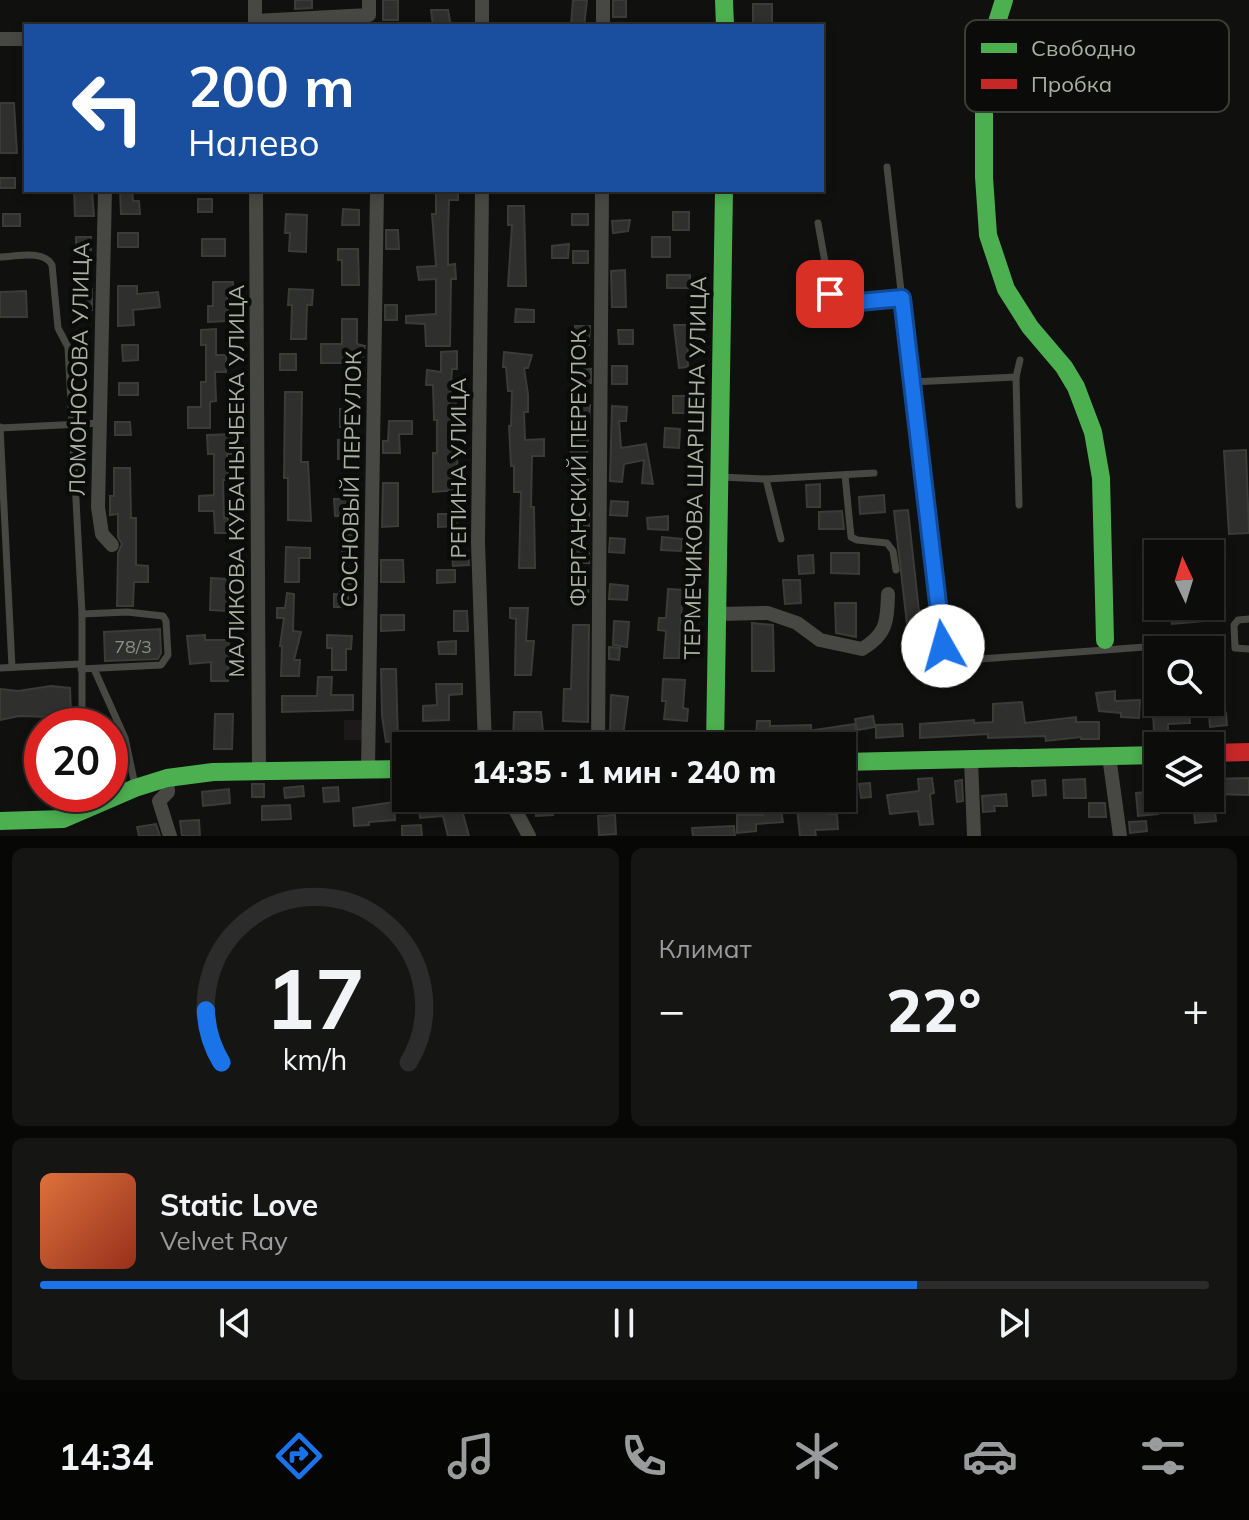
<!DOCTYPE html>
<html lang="ru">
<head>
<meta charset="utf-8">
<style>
	:root { --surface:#0c0c0b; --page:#151514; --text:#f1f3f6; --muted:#9a9b9d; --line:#2c2c2c; --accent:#1a73e8 }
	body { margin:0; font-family:Mulish,sans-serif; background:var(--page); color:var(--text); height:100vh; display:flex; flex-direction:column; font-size:30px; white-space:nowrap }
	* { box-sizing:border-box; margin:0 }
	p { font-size:26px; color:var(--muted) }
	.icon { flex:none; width:44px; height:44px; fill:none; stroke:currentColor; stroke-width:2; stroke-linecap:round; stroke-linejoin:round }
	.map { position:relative; height:836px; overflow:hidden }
	.sheet { display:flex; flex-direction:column; gap:12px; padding:12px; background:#070706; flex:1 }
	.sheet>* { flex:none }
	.top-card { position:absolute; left:24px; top:24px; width:800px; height:168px; border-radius:0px; box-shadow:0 4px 12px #0003,0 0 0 2px var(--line); background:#1a4fa0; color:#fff; overflow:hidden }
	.needle { width:52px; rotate:356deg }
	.buttons { position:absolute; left:1144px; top:540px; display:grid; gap:16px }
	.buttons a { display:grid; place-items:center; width:80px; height:80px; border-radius:0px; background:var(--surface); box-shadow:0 4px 12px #0003,0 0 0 2px var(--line); font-size:40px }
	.speed { position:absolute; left:24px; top:708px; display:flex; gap:16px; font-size:40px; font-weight:700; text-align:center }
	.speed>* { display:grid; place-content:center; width:104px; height:104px; border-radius:50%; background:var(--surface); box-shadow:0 4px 12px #0003,0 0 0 2px var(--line); line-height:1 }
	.speed .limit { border:12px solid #d22; background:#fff; color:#111 }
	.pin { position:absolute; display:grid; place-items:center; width:68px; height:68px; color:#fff; margin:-34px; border-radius:16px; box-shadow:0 4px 12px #0006 }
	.me { position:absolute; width:88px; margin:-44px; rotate:353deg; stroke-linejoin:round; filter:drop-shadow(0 0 6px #0008) }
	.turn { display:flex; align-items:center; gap:28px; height:168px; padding:0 32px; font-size:36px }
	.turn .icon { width:104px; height:104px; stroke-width:2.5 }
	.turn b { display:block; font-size:56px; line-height:68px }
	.big { font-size:60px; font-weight:800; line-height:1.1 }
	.sheet .card { flex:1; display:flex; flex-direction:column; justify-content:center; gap:12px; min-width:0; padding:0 28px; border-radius:12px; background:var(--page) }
	.sheet .dial { align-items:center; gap:0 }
	.dial svg { height:208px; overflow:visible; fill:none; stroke:var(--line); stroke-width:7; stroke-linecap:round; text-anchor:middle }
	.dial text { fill:var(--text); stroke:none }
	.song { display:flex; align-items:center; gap:24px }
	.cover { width:96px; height:96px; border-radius:12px; background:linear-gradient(135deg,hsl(20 70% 55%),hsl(10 70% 35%)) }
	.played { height:8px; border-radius:4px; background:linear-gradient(90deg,var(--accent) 75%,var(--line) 75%) }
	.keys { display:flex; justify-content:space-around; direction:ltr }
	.heat { display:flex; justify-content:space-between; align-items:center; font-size:44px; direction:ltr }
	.sheet .tiles { flex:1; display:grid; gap:12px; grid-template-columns:1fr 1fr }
	.card:last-child { grid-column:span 2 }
	.trip { position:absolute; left:392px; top:732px; width:464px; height:80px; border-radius:0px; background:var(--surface); box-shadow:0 4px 12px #0003,0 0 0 2px var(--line); font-weight:800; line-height:80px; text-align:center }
	.menu { display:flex; height:128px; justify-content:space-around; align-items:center; background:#050504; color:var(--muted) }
	.menu .icon { width:56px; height:56px }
	.menu .selected { color:var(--accent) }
	.menu b { font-size:36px; color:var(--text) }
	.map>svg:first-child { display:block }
</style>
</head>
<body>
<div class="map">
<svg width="1249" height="836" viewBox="0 0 1249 836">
	<rect width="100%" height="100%" fill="#10100f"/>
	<rect fill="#1d1819" x="344" y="720" width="22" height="20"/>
	<g fill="#2f302d" stroke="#3a3c38" stroke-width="2">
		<path d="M295,0H312V8L295,9Z"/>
		<rect x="383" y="0" width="15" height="20"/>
		<path d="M573,0H587L584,26L571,25Z"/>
		<rect x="613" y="0" width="13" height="17"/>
		<rect x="753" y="4" width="19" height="22"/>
		<path d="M431,10H448L451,26H433Z"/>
		<path d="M0,103H14L17,153H0Z"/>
		<rect x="0" y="178" width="15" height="10"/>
		<path d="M74,190H92L94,216H75Z"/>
		<path d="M120,190H132L133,201H139L140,214H121Z"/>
		<path d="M436,190H458V200H449L448,234V265L455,264L456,279H451L450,346H426L425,324L406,323V316L436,314V279L419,280L417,267L436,266L432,214H436Z"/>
		<rect x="198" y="199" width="14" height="13"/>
		<path d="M508,206H524L526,286H508L512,225H508Z"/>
		<path d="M343,209L359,210V225H342Z"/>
		<rect x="673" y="212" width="16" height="18"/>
		<rect x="3" y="214" width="17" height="12"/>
		<path d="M286,214L307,215L306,252L289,251L290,233H285Z"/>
		<rect x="572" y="214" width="16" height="11"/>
		<path d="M630,220L628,231L613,233L612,221Z"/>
		<path d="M386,230H398L399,249H386Z"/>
		<rect x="118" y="233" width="20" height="14"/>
		<rect x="76" y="237" width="15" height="13"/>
		<rect x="652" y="237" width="18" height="20"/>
		<rect x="202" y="239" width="23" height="17"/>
		<path d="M569,244L568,258H552V246Z"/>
		<path d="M338,249H358L359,285H342V260H338Z"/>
		<rect x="573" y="251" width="15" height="12"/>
		<path d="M625,270L626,307H612L611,271Z"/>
		<rect x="667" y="275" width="23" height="13"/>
		<path d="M213,282H233V295H227L228,321L208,322V306H213Z"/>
		<path d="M118,286H137V294L158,292L160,307L133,310L134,325L118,326Z"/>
		<path d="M92,289V310L79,311L78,290Z"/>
		<path d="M289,289L313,290L312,305H307L306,339H291L292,305H288Z"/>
		<path d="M26,291L27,317H0V292Z"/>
		<rect x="385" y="305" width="12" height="15"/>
		<path d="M516,309L534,310V322H515Z"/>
		<path d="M342,319H357V344L365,346L361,363H321V344H342Z"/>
		<path d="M674,325H687L688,367L679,368Z"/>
		<path d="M575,326H590L589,345H575Z"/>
		<path d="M216,329V355H226V372H215L216,401L210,402V428H188V407H201V382H206V345H201V330Z"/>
		<path d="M618,330H633V344H619Z"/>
		<path d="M122,345H138V360L123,361Z"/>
		<path d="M457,351V369H452L450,402H456L454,453H457L458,490L433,492V453H437V420H434L433,385H426L427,370L441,372V352Z"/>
		<path d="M504,352L532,355L528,368H524L528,394V412H524L525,440L544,439V456H532L531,507H534L535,568H519L521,492H514V466H511L509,426H511L512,391H508L506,367H503Z"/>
		<rect x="280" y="354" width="16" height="16"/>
		<rect x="612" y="366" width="15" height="18"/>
		<path d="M574,368L591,369V383H574Z"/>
		<rect x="119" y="383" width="19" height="12"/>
		<path d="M285,392H302L301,462H308L311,521L288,520V478H284Z"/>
		<rect x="673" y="396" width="15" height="17"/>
		<path d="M571,405H590L587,454H571Z"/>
		<path d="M612,406L627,407L626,421H619L621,448L646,444L653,484L642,483L644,460L624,464L622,482L610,481Z"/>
		<rect x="340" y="409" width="11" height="18"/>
		<path d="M389,421H412V434H399L400,453H383V441H388Z"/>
		<path d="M115,422H130L131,435H115Z"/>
		<path d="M665,428L680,429L679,448L664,447Z"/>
		<path d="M233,434V454H227L228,480H223L224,518H228V533H215L214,511H199V496L214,495V454H208L207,435Z"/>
		<path d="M338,440H348L349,459H338Z"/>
		<path d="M1246,450L1249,533L1229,534L1224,451Z"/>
		<path d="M114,468H130L131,518H136V565L148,566V582H134L133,606H117L118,553L122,544L118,537V514L110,515V496H114Z"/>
		<rect x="572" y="478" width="16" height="14"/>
		<path d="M383,483H398V526L382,527Z"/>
		<path d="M820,484V507H807L806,485Z"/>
		<path d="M884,495L885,512L860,514L859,497Z"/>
		<path d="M334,499H359V516H335Z"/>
		<path d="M611,501L628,502L627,516L610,515Z"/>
		<path d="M908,510L925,667L912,668L894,511Z"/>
		<path d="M573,511L589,512V526H573Z"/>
		<path d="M842,511L844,529H819V512Z"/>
		<path d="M438,514H457V526L438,527Z"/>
		<path d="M668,516V530L648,529L647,518Z"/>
		<path d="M342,535H357V550L342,551Z"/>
		<path d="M662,537L682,539L681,551L661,550Z"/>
		<path d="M610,538L625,539L624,553L609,552Z"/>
		<path d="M571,546L589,547V563H571Z"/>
		<path d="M286,547L310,548V558H299V582H285Z"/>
		<path d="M452,552H468L469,565L453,566Z"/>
		<path d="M831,553H859V574L831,573Z"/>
		<path d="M813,555L814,573L799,574L798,556Z"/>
		<path d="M381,560H403L404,582H381Z"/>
		<path d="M437,570H455V582L437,583Z"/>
		<path d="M211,578L228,579L227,611L210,610Z"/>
		<path d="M783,580H800L801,603L785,604Z"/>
		<rect x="340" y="584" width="13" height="10"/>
		<path d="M610,584L628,586L627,600L609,599Z"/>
		<rect x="572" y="585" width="16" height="14"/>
		<path d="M668,589L685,590L684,605H682L679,658H664L666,631L658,630L659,618H666Z"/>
		<path d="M287,593L294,594L293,631L301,632L294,660H300L299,676H281L282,646H280L284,618H277V608H285Z"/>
		<path d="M334,594L348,595V607H334Z"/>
		<path d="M835,603H856V637L836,633Z"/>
		<path d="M1202,606L1204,621L1172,624L1170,608Z"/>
		<path d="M510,608H528L526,641H534L531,675H515L516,619L510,618Z"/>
		<path d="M454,611H467L468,631H454Z"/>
		<path d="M381,615H404V630L381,631Z"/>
		<path d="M614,621L629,622L627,647L613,645Z"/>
		<path d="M752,623L773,625L774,671H752Z"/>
		<path d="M573,625H589L588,722L563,721L564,689H571Z"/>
		<path d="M160,629L161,653L158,659L105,661L104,632Z"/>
		<path d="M205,635V640H229L228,681H211V662L190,664L187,636Z"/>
		<path d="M327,635L352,636L351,649H346V670H332V648H327Z"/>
		<path d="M456,641V654H439L438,642Z"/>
		<path d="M609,647L620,648L619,660L609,659Z"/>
		<path d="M381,669H396L398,741L386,742L382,716Z"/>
		<path d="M318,677H332L331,695H353V710L282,712V696H317Z"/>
		<path d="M663,679L685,680L683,708L688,709L687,721L664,719L666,701H662Z"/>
		<path d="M436,684H462V694L449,695V720L423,721V706L437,705Z"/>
		<path d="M51,686L70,688L71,713L53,717L19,716L0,720V689L18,691Z"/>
		<path d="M1115,691V701L1140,700L1139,718L1121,717V713L1099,711L1096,693Z"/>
		<path d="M611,695L628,697L623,736L610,735Z"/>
		<path d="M1022,702L1025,723L1076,717V722H1099V739H1081V737L1046,741L1045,736L988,738V734L920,738V724L974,720V723L993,722V704Z"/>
		<path d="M1189,711L1190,723L1168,724V731H1154L1153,714Z"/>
		<path d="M514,712H541L544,741H513Z"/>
		<path d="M1226,713L1227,725L1210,727L1209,714Z"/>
		<path d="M215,714H233L232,749H214Z"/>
		<path d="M873,716L875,727L857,730L855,719Z"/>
		<path d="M757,721H770V726L811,725L812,738H756Z"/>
		<path d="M855,724L857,740L841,742L840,736L815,740L814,730Z"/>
		<path d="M902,724L903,736L876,738V725Z"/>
		<path d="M932,778L934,793L930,794L933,824L920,825L918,811L890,814L887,795L919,791L918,779Z"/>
		<path d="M1249,778V795L1214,794L1212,779Z"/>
		<path d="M1085,779L1086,798H1064L1063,780Z"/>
		<path d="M962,780L963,801L957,802L955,781Z"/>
		<path d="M1045,780L1046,795L1033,796L1032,781Z"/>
		<path d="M870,783L871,797L861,798L859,784Z"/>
		<rect x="252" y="784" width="12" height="13"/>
		<path d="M303,786L304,796L285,798L284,788Z"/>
		<path d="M338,787L339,801L324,802L323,788Z"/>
		<path d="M229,789L230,803L203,806L202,792Z"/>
		<path d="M1156,791L1158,814L1138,816L1136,793Z"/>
		<path d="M1006,794L1007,806H994L995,811L983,812L982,796Z"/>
		<path d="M442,798L459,800L489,798L488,809L462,810L469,836H448L443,816L420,818L418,801Z"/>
		<path d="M570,798H582L583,811L571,812Z"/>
		<path d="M723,798H736V807L724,808Z"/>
		<path d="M762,798H779L783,822L756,824V831L737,833V815H763Z"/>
		<path d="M810,798H827L828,814H837L838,829L815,830L816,836H800L797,808L811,807Z"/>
		<path d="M552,800L553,815L536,816L535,802Z"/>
		<path d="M1214,800L1216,821L1195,823L1193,801Z"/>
		<path d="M394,802L395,820L369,822V825L354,826L353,808Z"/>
		<path d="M1089,803H1105L1106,817H1089Z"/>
		<path d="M290,805L291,819L262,820V806Z"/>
		<path d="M615,815L616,834L599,835L598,816Z"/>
		<path d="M199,820L200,836H182L180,821Z"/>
		<path d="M1146,821L1147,831L1130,833L1129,822Z"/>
		<path d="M156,824L160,836H139L137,827Z"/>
		<path d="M421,825L422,836H402V826Z"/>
		<path d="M734,826L735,836H693L692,828Z"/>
	</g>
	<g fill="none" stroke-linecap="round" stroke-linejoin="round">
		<g stroke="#474844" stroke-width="7">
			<path d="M887,167L921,468L946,656L953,661L1186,644"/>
			<path d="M818,223L832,301L838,304L902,298"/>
			<path d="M0,257C16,257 43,249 52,265L58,328L68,347L82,614V726"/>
			<path d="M912,382L1016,377"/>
			<path d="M0,427L12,667"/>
			<path d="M0,428L101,423"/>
			<path d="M845,475L851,537L857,540L887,543L893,551L896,570"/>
			<path d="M721,477L766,479L874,473"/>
			<path d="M766,479L781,539"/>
			<path d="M1019,505L1016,377L1020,360"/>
			<path d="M1249,619L1238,620L1234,625L1235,648L1249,649"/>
			<path d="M0,668L80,664"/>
			<path d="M81,669L161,665L168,655L166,621L163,616L127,612L82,614"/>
			<path d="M94,669L125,738L135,785"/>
		</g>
		<g stroke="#474844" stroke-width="14">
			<path d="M255,0V26"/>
			<path d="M482,0V26"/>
			<path d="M255,21L369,15V0"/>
			<path d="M603,26V0"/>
			<path d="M0,39H26"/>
			<path d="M105,190L98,507L102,534L112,545"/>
			<path d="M256,190L259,771"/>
			<path d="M482,190L478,543L485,746"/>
			<path d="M716,614L768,613L797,623L820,640L862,649C887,634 887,622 888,594"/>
			<path d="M598,746L602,190"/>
			<path d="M1109,756L1120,836"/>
			<path d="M971,760L974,836"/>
			<path d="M368,769L377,190"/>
			<path d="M167,778L168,792L159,801L170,836"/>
			<path d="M509,798L529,836"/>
		</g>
		<g stroke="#4caf50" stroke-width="18">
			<path d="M724,0L725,26"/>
			<path d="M1004,0L992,38L984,80V177L988,235L1006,289L1030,327L1064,367L1076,387L1093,432L1101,478L1105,640"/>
			<path d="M715,746L724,190"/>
			<path d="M842,762L1158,755"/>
			<path d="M0,821L63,819L135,788L167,778L213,772L406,769"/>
		</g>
		<path stroke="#c62828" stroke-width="18" d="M1210,753L1249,752"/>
	</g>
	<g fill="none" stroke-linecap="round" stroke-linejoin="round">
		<defs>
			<path id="route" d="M830,294L832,301L838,304L902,298L943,646"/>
		</defs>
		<use href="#route" stroke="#114b97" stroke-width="20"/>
		<use href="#route" stroke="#1a73e8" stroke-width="14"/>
	</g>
	<g text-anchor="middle" stroke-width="8" stroke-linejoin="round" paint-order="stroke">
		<g font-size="18" fill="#8b9184">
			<text x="133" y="653">78/3</text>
		</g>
		<g font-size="22" fill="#aab1a1" stroke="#0b0b0a">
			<text transform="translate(79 369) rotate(-89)" y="8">ЛОМОНОСОВА УЛИЦА</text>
			<text transform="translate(458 468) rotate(-90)" y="8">РЕПИНА УЛИЦА</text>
			<text transform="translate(578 468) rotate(-90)" y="8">ФЕРГАНСКИЙ ПЕРЕУЛОК</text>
			<text transform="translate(695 468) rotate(-89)" y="8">ТЕРМЕЧИКОВА ШАРШЕНА УЛИЦА</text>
			<text transform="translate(351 479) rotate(-89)" y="8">СОСНОВЫЙ ПЕРЕУЛОК</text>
			<text transform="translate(236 481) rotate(-90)" y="8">МАЛИКОВА КУБАНЫЧБЕКА УЛИЦА</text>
		</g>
	</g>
	<rect x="965" y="20" width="264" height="92" rx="12" fill="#0b0b0a" stroke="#3b3d37" stroke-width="2"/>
	<rect x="981" y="43" width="36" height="10" fill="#4caf50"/>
	<rect x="981" y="79" width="36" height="10" fill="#c62828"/>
	<g font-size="22" fill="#aab1a1">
		<text x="1031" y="56">Свободно</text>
		<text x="1031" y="92">Пробка</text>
	</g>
</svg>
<div class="buttons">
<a><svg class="needle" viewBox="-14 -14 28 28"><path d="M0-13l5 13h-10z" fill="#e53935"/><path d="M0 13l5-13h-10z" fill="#9a9b9d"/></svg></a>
<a><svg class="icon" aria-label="search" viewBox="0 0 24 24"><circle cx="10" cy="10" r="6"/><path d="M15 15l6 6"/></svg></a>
<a><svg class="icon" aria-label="layers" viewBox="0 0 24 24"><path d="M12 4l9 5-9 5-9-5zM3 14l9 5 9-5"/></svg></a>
</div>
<div class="speed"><div class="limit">20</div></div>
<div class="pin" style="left:830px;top:294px;background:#d93025"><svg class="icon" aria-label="arrive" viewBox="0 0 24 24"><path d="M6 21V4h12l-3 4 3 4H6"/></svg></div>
<svg class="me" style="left:943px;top:646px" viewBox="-20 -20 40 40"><circle r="19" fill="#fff"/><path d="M0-13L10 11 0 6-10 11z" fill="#1a73e8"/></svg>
<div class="trip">14:35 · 1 мин · 240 m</div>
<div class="top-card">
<div class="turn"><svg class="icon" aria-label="left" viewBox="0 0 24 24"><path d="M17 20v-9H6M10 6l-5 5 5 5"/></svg><div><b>200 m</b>Налево</div></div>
</div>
</div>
<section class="sheet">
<div class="tiles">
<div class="card dial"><svg viewBox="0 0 100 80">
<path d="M14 69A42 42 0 1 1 86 69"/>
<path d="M14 69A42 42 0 0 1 8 49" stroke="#1a73e8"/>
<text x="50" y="56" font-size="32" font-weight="700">17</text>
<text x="50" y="72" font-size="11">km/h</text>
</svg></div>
<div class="card"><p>Климат</p>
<div class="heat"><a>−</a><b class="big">22°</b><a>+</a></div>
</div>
<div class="card">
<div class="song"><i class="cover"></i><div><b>Static Love</b><p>Velvet Ray</p></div></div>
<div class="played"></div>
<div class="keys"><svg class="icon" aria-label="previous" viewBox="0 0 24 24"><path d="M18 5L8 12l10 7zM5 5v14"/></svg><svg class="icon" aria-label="pause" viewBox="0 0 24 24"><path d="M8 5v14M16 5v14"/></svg><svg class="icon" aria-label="next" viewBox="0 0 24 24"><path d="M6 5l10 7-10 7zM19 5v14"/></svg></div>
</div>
</div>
</section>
<nav class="menu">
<b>14:34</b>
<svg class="icon selected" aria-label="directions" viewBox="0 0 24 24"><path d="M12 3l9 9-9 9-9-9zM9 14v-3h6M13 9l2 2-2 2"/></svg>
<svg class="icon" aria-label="music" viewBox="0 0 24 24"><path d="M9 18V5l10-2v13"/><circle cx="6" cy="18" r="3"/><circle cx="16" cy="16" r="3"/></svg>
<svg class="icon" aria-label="phone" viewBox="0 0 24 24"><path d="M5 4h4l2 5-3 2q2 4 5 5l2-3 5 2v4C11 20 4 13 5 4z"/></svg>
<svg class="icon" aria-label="climate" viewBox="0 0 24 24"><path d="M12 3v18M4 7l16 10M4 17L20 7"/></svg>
<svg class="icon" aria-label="car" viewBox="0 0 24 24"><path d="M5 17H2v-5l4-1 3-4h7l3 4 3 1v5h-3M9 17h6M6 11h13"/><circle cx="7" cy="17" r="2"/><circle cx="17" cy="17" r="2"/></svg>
<svg class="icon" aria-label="filters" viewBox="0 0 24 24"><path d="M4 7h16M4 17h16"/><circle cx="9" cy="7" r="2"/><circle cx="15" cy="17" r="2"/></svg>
</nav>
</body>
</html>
